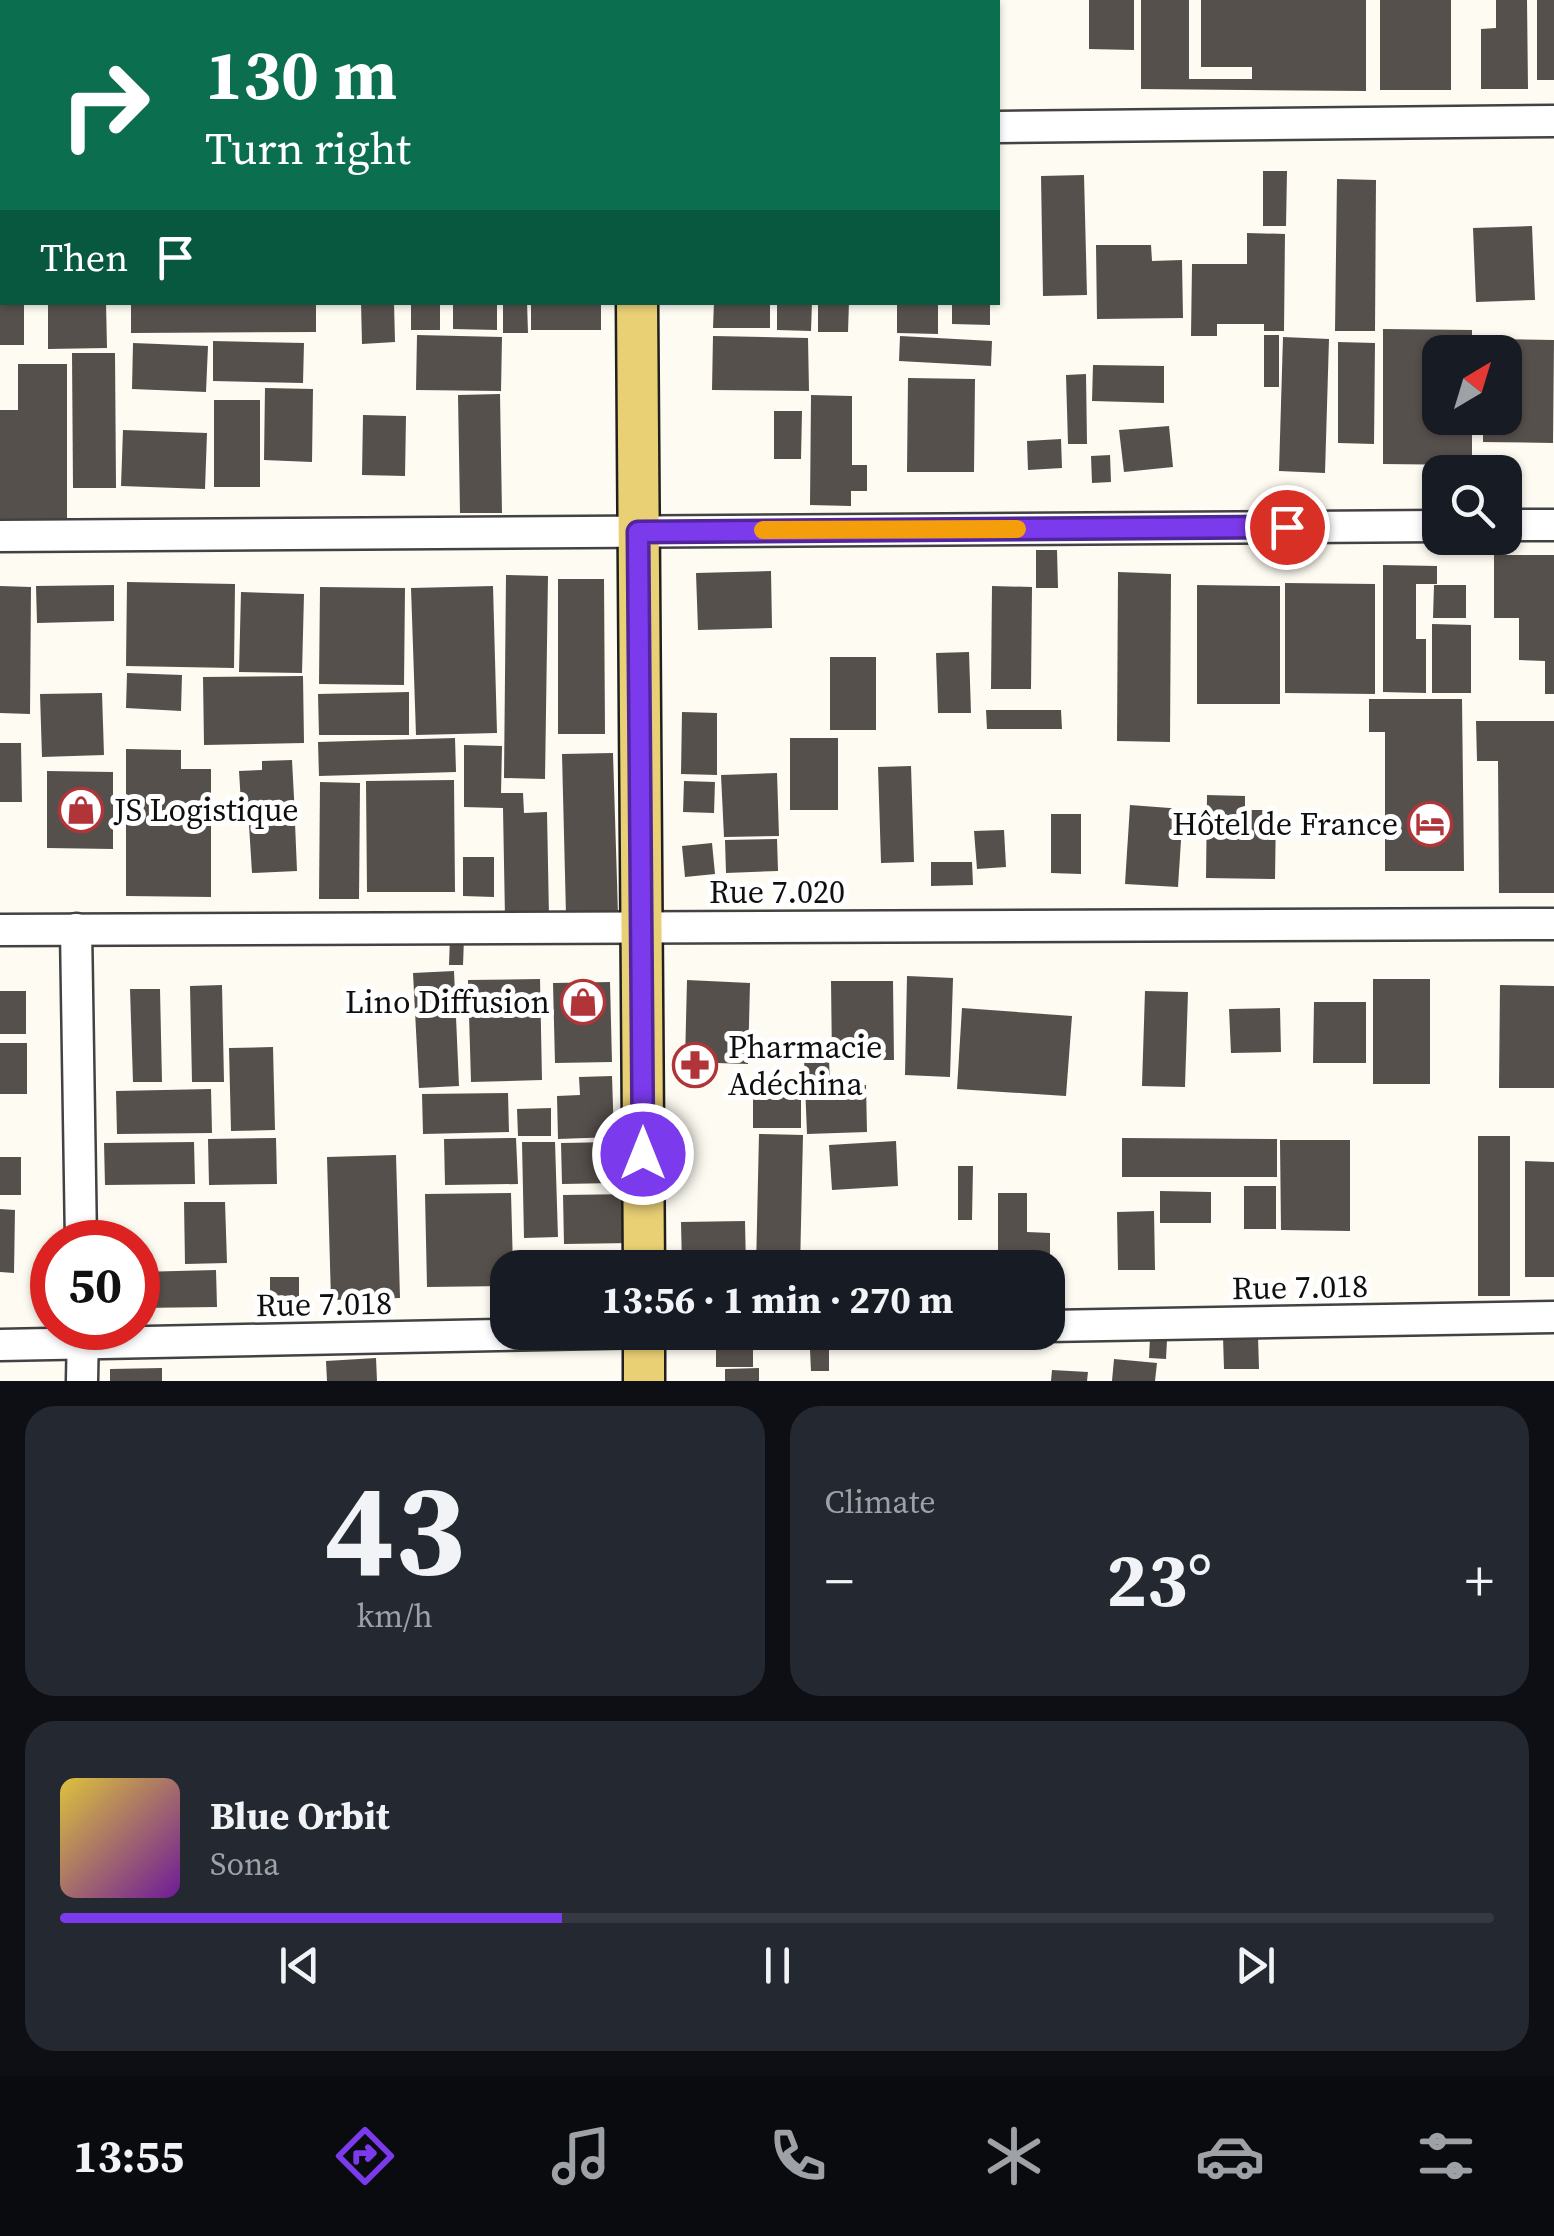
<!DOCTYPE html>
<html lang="en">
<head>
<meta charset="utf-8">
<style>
	:root { --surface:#171b24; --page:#242831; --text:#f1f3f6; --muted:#9ea1a6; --line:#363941; --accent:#7c3aed }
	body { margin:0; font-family:"Source Serif 4",serif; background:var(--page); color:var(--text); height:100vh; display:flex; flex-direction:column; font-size:38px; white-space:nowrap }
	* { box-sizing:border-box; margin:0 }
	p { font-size:32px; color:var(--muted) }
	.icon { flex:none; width:55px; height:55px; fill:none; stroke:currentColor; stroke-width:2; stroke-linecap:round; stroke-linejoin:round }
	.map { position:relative; height:1381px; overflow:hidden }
	.drawer { display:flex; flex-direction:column; gap:25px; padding:25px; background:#0d0f14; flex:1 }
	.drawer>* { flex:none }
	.hud { position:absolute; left:0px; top:0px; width:1000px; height:305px; box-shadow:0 2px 8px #0004; background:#0b6e4f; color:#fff; overflow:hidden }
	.needle { width:65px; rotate:38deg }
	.controls { position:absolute; left:1422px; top:335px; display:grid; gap:20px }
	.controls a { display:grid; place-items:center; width:100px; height:100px; border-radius:20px; background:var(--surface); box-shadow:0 2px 8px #0004; font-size:50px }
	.speed { position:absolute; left:30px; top:1220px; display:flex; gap:20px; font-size:50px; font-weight:700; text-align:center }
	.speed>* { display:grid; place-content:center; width:130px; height:130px; border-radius:50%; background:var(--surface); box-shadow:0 2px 8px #0004; line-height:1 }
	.speed .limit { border:15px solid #d22; background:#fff; color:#111 }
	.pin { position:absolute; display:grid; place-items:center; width:85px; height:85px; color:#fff; margin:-42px; border:5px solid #fff; border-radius:50%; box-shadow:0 2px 10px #0007 }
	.me { position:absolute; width:110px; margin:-55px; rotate:0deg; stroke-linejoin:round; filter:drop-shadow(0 0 8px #0008) }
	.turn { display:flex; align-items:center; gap:35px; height:210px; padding:0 40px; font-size:45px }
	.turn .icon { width:130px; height:130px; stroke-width:2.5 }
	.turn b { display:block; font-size:70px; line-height:85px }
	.then { display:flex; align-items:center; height:95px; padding:0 40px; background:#0003; gap:20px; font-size:38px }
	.big { font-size:75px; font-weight:700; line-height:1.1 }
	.drawer .widget { flex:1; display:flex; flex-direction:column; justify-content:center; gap:15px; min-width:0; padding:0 35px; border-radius:30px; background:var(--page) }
	.drawer .dial { align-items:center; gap:0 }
	.dial b { font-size:130px; line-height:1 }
	.song { display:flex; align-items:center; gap:30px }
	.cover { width:120px; height:120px; border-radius:15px; background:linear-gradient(135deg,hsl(50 70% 55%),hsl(280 70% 35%)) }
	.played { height:10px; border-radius:5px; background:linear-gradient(90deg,var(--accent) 35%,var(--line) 35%) }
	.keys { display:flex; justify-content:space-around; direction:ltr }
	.heat { display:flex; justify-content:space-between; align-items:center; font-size:55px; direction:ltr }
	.drawer .tiles { flex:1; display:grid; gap:25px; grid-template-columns:1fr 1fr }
	.widget:last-child { grid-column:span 2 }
	.trip { position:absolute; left:490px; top:1250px; width:575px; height:100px; border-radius:30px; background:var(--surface); box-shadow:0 2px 8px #0004; font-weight:700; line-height:100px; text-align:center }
	.tab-bar { display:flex; height:160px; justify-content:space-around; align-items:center; background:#090b0e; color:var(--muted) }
	.tab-bar .icon { width:70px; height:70px }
	.tab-bar .on { color:var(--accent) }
	.tab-bar b { font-size:45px; color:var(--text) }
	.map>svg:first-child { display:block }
</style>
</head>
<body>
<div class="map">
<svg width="1554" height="1381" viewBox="0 0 1554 1381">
	<rect width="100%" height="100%" fill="#fefbf2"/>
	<g fill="#56504c">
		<path d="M1089,0H1134V50L1089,49Z"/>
		<path d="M1141,0H1189V79H1252V67H1201V0H1366V91L1141,89Z"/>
		<rect x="1380" y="0" width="71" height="90"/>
		<path d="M1496,0H1527L1528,89H1481V29L1496,28Z"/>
		<rect x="1537" y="0" width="17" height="80"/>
		<path d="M1263,171H1287L1286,226H1263Z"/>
		<path d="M1084,175L1087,295L1043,296L1041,176Z"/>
		<path d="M1337,179L1376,180L1375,331H1335Z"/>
		<path d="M1532,226L1535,300L1476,302L1473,228Z"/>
		<path d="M1247,233L1285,234L1284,331H1264V324H1217V336H1191L1192,264H1247Z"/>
		<path d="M1096,245H1151L1152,261L1182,260L1183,318L1097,319Z"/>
		<rect x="0" y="302" width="24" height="43"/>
		<path d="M48,302H106L107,348L48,349Z"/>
		<path d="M131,302H316V332L131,333Z"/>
		<path d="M361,302H394L395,342L362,344Z"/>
		<rect x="411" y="302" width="29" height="28"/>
		<path d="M453,302H497V330L453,329Z"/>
		<path d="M503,302H527L528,333H503Z"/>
		<rect x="531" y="302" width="70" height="28"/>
		<path d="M714,302H770V328H713Z"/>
		<path d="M777,302H812L811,331L777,330Z"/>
		<path d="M818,302H849L848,332H818Z"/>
		<path d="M952,302H990V325L952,324Z"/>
		<path d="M897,304H938V334L897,333Z"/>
		<path d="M1383,329L1472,330V352H1440V418H1472V465L1383,464Z"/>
		<path d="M417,335L502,337L501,391L416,390Z"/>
		<rect x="1264" y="335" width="15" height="52"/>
		<path d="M713,336L808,338L809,391L712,390Z"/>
		<path d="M900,336L992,341L991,366L899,361Z"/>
		<path d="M1283,337L1329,339L1325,473L1279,471Z"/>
		<path d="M1483,339L1554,340L1553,443L1483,442V418H1505V352H1483Z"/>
		<path d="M213,341L304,343L303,383L213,381Z"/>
		<path d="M1338,342L1375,343L1374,444L1338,443Z"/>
		<path d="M133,343L208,346L206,392L132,389Z"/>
		<path d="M72,353H115L116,488H73Z"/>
		<path d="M18,364H67V519H0V410H18Z"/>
		<path d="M1093,365L1164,366V403L1092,401Z"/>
		<path d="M1086,374L1087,444H1068L1066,375Z"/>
		<path d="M908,378L975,379L974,472H907Z"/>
		<path d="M265,388L313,389L312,462L264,460Z"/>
		<path d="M500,394L502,513H460L458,395Z"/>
		<path d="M811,395L852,396V465H867V491H851V506L810,505Z"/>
		<rect x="214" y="400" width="46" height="87"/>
		<path d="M774,411H802L801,459H774Z"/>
		<path d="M363,415L406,416L405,476L362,475Z"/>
		<path d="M1169,426L1173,467L1124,472L1119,430Z"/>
		<path d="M123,430L207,433L205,489L121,486Z"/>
		<path d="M1061,439L1062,468L1028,470L1027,441Z"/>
		<path d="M1110,455L1111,482L1092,483L1091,456Z"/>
		<path d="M1036,550H1057L1058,588H1036Z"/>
		<path d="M1494,555H1554V694H1545V661L1519,660V618H1494Z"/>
		<path d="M1383,565L1437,566V584H1416V639H1426V693L1383,692Z"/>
		<path d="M771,571L772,628L698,630L696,573Z"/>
		<path d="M1118,572L1171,574L1170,742L1117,741Z"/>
		<path d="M506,575L548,576L545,779L504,778Z"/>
		<path d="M558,579H604L605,734H558Z"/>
		<path d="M127,582L235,584L234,668L126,666Z"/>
		<path d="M1285,583L1375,584V694L1285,693Z"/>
		<path d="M114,585V621L37,623L36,586Z"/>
		<path d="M1197,585L1280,586V704H1197Z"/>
		<path d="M1434,585H1466V618H1433Z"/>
		<path d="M0,586L31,587L30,714L0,713Z"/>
		<path d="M493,586L497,733L416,735L411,588Z"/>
		<path d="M992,586L1032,587L1031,689H991Z"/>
		<path d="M320,587L405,588L404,685L319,684Z"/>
		<path d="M241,592L304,594L302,673L239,672Z"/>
		<path d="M1432,624L1471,625V693H1432Z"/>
		<path d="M969,652L971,713H938L936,653Z"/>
		<rect x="830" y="657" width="46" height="73"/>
		<path d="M127,673L182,675L181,711L126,708Z"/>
		<path d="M303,676L304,743L204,745L203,677Z"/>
		<path d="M409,692V735H319L318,694Z"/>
		<path d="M102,693L104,755L42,757L40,694Z"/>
		<path d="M1369,699H1462L1464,871H1385V732H1369Z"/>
		<path d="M986,710H1061L1062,729H987Z"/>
		<path d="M682,712L717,713V775L681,774Z"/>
		<path d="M1476,721H1554V893H1499L1498,761H1477Z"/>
		<path d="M455,738L456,772L319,776L318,742Z"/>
		<rect x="790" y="738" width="48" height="72"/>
		<path d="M0,743H21L22,802H0Z"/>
		<path d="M464,745L502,746L501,793H523L524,813L547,812L549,917L505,918L503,808L464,807Z"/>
		<path d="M126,749L181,750V769H211V897L126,896Z"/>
		<path d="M613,753L618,914L566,915L562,754Z"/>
		<path d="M292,760L295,816L242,819L239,771L262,770V761Z"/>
		<path d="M911,766L914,862L881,863L878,767Z"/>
		<path d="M47,771L113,772V849L47,848Z"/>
		<path d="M777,773L779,836L724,837L721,775Z"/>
		<path d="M454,780L455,892H367L366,781Z"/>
		<path d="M684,781L715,782L714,813L683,812Z"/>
		<path d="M320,782L360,783L359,899H319Z"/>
		<path d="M1207,795L1245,796V810H1276L1275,879L1206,878Z"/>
		<path d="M1130,805L1183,809L1178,887L1125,884Z"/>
		<path d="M1051,814H1081V874L1051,873Z"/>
		<path d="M295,823L297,871L252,873L249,825Z"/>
		<path d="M1004,830L1006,867L977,869L974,831Z"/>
		<path d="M777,839L778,871L726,873L725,840Z"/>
		<path d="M712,843L715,874L685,877L682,846Z"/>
		<path d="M463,857H494V897L463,896Z"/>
		<path d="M931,862H972L973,885L931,886Z"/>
		<path d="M450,937L464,938L463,965H449Z"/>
		<path d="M454,971L459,1086L419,1088L413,973Z"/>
		<path d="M907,976L953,978L950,1077L905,1075Z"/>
		<path d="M540,979L542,1080L471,1082L468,980Z"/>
		<rect x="1373" y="979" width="57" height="105"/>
		<path d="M687,980L750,983L748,1064L685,1062Z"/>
		<path d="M831,981H893L894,1060H832Z"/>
		<path d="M610,982L612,1062L555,1063L553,983Z"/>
		<path d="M222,985L224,1082H192L190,986Z"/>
		<path d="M1500,985L1554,986V1088H1499Z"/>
		<path d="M130,989H160L162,1082H133Z"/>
		<rect x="0" y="991" width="26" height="43"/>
		<path d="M1145,991L1188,992L1185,1087L1142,1086Z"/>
		<path d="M1314,1002H1366V1063H1313Z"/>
		<path d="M962,1008L1072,1016L1066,1096L957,1089Z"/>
		<path d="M1280,1008L1281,1052L1231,1053L1229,1009Z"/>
		<rect x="0" y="1043" width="27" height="51"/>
		<path d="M273,1047L275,1130L231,1131L229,1048Z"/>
		<path d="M804,1059H829L830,1087L866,1085L867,1132L807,1134Z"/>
		<path d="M612,1076L614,1137L558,1139L557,1096L580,1095L579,1077Z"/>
		<path d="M211,1089L212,1133L117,1134L116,1091Z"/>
		<path d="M508,1093L509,1132L423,1134L422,1094Z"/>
		<path d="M801,1094V1128H753V1095Z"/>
		<path d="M551,1108V1136H518L517,1109Z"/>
		<path d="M759,1134L803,1135L800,1268H756Z"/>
		<rect x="1478" y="1136" width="32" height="160"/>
		<path d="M276,1138L277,1184L209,1185L208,1139Z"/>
		<path d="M516,1138L518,1184L445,1185L444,1139Z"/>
		<path d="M1122,1138L1277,1139V1177H1122Z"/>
		<path d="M1280,1140H1350V1231L1281,1230Z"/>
		<path d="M896,1141L898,1186L832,1190L829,1145Z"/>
		<path d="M194,1142L195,1184L105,1185L104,1143Z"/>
		<path d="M522,1142H555L558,1237L524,1238Z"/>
		<path d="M615,1142L616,1183L562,1184L561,1143Z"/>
		<path d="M396,1155L400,1298L331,1300L327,1157Z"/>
		<rect x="0" y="1157" width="21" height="38"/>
		<path d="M1525,1161L1554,1162V1277H1525Z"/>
		<path d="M958,1166H973L972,1220H958Z"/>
		<rect x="1244" y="1186" width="32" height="43"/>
		<path d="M1160,1191L1211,1192V1223H1160Z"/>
		<path d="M511,1193L513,1268H508V1286L427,1287L425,1194Z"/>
		<path d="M998,1193H1027V1232L1050,1233V1268H998Z"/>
		<path d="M632,1194L633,1243L564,1244L563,1195Z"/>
		<path d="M184,1202H225L227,1263L185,1264Z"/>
		<path d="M0,1209L15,1210L14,1273L0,1272Z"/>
		<path d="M1154,1211L1155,1270H1118L1117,1212Z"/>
		<path d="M745,1221L746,1268H682L681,1222Z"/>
		<rect x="926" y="1253" width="64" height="15"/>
		<path d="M216,1270L217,1307L138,1308V1272Z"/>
		<rect x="270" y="1277" width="29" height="27"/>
		<path d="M1258,1336L1259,1369H1224L1223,1337Z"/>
		<path d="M1150,1339L1167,1340L1166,1359L1149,1358Z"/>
		<path d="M716,1349L753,1350V1367H716Z"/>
		<path d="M810,1350H829V1371H811Z"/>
		<path d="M376,1358L377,1381H327L326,1361Z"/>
		<path d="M1114,1359L1157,1363L1155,1381H1112Z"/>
		<path d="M162,1368V1381H110V1369Z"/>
		<path d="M759,1368V1381H725V1369Z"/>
		<path d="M1052,1370L1088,1372L1087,1381H1051Z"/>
	</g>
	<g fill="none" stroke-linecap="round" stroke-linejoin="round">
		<defs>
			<g id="minor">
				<path d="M80,0V2"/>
				<path d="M998,127L1554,121"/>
				<path d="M0,139H2"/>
				<path d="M1505,525H1554"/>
				<path d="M0,536L1440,526"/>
				<path d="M76,929L81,1242"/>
				<path d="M0,930L1554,924"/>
				<path d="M1048,1326L1554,1317"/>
				<path d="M0,1345L649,1332"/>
				<path d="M82,1381L83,1328"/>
			</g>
			<g id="major">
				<path d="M634,0V2"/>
				<path d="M637,302L644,1268"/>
				<path d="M644,1381V1332"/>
			</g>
		</defs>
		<use href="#minor" stroke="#424242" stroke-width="35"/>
		<use href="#major" stroke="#202020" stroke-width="45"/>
		<use href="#minor" stroke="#fff" stroke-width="30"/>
		<use href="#major" stroke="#ead075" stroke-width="40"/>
	</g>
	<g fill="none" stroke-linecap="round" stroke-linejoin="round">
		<defs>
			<path id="route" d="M643,1154L638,532L1287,527"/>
		</defs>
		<use href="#route" stroke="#51269a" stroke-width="25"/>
		<use href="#route" stroke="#7c3aed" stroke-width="18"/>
		<path stroke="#f59e0b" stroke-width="18" d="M763,530L1017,529"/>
	</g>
	<defs>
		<symbol id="shop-ring" viewBox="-11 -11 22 22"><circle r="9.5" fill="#fff" stroke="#b13538" stroke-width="1.5"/><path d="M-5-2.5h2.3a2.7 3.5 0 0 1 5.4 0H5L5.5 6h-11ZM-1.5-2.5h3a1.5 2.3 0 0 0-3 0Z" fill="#b13538"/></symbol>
		<symbol id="hotel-ring" viewBox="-11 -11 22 22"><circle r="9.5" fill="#fff" stroke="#b13538" stroke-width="1.5"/><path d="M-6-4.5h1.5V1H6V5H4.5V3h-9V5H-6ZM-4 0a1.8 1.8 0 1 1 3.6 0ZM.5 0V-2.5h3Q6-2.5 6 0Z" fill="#b13538"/></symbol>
		<symbol id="pharmacy-ring" viewBox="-11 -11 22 22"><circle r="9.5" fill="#fff" stroke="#b13538" stroke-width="1.5"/><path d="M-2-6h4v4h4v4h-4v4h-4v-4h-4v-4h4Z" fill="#b13538"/></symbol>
	</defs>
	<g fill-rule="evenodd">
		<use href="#shop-ring" x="56" y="785" width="50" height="50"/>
		<use href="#hotel-ring" x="1405" y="799" width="50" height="50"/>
		<use href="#shop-ring" x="558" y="977" width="50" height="50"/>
		<use href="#pharmacy-ring" x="670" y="1040" width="50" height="50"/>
	</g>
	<g text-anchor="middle" stroke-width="10" stroke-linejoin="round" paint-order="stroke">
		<g font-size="32" fill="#0f0f0f" stroke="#fff" text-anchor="start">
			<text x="114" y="821">JS Logistique</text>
			<text x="1398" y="835" text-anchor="end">Hôtel de France</text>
			<text x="550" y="1013" text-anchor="end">Lino Diffusion</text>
			<text x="728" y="1058">Pharmacie<tspan x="728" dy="37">Adéchina</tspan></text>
		</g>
		<g font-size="32" fill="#0f0f0f" stroke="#fff">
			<text x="777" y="903">Rue 7.020</text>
			<text transform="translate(1300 1287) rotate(-1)" y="11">Rue 7.018</text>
			<text transform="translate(324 1304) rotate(-1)" y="11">Rue 7.018</text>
		</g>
	</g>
</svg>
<div class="controls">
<a><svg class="needle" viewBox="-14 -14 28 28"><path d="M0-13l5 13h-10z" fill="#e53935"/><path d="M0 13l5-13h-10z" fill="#9ea1a6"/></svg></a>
<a><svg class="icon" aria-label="search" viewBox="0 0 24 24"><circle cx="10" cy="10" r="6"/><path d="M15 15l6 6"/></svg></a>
</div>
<div class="speed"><div class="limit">50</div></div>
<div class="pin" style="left:1287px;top:527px;background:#d93025"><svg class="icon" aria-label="arrive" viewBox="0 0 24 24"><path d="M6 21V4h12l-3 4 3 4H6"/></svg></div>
<svg class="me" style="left:643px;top:1154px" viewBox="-20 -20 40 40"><circle r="17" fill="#7c3aed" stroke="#fff" stroke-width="3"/><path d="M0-11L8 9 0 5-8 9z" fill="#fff"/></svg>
<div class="trip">13:56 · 1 min · 270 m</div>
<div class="hud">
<div class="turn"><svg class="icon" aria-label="right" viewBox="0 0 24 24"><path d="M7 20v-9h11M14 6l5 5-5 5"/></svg><div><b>130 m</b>Turn right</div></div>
<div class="then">Then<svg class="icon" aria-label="arrive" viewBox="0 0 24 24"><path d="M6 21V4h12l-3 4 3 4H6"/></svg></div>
</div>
</div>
<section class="drawer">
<div class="tiles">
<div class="widget dial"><b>43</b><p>km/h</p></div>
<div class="widget"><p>Climate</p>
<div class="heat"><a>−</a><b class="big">23°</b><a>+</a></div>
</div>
<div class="widget">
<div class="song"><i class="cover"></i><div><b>Blue Orbit</b><p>Sona</p></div></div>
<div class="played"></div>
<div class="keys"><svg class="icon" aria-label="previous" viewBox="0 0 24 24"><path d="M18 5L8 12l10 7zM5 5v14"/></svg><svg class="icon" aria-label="pause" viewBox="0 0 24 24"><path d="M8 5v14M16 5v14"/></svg><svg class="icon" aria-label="next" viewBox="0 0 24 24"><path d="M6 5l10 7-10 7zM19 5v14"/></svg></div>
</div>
</div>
</section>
<nav class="tab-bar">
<b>13:55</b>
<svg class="icon on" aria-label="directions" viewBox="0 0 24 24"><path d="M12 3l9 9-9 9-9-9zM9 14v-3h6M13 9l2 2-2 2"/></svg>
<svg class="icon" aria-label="music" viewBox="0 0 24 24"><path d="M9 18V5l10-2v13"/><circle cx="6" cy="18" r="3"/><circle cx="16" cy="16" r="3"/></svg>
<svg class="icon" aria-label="phone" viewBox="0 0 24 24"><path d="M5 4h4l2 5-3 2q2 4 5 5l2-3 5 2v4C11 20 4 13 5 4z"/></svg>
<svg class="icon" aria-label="climate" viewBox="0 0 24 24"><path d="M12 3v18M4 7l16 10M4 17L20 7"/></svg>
<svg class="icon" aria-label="car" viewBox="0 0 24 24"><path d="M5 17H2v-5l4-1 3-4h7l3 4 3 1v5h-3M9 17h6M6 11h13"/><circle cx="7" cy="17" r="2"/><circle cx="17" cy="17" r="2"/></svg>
<svg class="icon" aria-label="filters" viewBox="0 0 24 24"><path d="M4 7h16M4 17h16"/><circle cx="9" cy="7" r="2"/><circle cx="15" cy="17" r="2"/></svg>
</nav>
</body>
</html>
